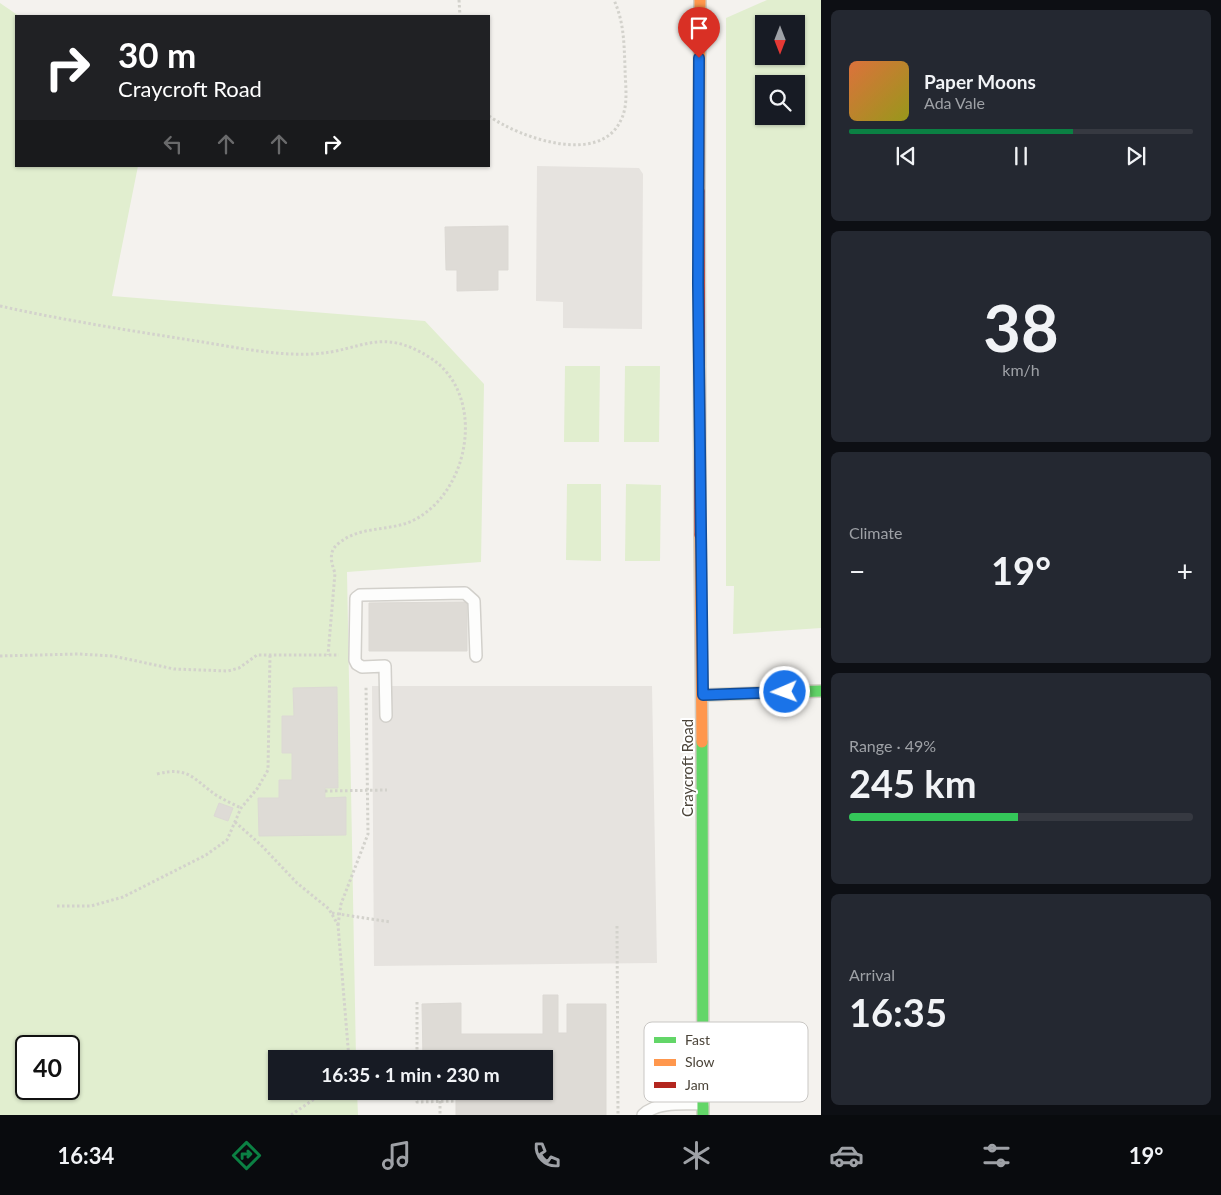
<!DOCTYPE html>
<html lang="en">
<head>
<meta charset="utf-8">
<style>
	:root { --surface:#171b24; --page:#242831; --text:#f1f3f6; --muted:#9ea1a6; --line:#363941; --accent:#0b8043 }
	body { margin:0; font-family:Lato,sans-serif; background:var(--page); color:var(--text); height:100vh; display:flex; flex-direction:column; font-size:19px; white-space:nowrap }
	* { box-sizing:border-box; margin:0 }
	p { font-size:16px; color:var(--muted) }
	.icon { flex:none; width:28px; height:28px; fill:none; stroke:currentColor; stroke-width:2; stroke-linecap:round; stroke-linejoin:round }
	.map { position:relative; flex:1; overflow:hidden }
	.panel { display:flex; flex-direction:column; gap:10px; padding:10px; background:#0d0f14; width:400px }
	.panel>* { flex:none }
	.banner { position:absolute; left:15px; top:15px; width:475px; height:152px; border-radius:0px; box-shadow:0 1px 4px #0004; background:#202124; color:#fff; overflow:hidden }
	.needle { width:32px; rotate:180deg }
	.tools { position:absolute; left:755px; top:15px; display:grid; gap:10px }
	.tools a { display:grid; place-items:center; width:50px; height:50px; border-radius:0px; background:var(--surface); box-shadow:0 1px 4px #0004; font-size:25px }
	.speed { position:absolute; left:15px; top:1035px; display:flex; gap:10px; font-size:25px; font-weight:700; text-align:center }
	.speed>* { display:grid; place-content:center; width:65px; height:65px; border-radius:50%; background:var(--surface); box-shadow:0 1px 4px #0004; line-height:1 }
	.speed .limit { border:2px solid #111; border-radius:8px; background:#fff; color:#111 }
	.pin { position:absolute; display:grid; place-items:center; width:42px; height:42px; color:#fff; margin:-51px -21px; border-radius:50% 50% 50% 0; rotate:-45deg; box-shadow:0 0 5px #0007 }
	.pin .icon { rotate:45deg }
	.me { position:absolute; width:55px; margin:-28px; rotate:268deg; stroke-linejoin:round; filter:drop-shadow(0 0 4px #0008) }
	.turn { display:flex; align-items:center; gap:18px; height:105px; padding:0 20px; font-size:22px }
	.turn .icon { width:65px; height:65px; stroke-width:2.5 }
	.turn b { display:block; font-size:35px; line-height:42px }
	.lanes { display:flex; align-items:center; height:48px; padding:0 20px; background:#0003; justify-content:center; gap:25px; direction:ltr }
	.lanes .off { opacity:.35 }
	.big { font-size:38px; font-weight:700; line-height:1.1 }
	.panel .tile { flex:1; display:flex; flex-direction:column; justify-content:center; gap:8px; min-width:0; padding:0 18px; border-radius:8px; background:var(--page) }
	.panel .dial { align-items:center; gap:0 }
	.dial b { font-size:65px; line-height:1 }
	.song { display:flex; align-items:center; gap:15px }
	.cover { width:60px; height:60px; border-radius:8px; background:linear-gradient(135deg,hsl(20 70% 55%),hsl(60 70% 35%)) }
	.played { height:5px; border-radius:2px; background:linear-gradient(90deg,var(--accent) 65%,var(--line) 65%) }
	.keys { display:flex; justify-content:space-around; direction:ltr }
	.heat { display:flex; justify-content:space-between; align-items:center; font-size:28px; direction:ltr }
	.charge { height:8px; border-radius:4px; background:linear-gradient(90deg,#34c759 49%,var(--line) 0) }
	.trip { position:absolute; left:268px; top:1050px; width:285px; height:50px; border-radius:0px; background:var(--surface); box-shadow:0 1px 4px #0004; font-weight:700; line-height:50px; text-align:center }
	.tabs { display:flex; height:80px; justify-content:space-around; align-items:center; background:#090b0e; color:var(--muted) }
	.tabs .icon { width:35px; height:35px }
	.tabs .current { color:var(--accent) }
	.tabs b { font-size:22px; color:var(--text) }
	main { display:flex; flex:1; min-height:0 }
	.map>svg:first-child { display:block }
</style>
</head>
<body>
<main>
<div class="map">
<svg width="821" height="1115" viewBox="0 0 821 1115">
	<rect width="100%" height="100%" fill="#f4f2ee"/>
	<g fill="#e1eecf" fill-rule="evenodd">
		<path d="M767,0H821V628L733,634L734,586H726V18ZM764,24H796V56H764ZM764,84H796V116H764Z"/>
		<path d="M0,3L19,16H16V166H138L112,296L425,321L484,384L481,562L347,572L356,1059H276V1091H357L358,1115H0ZM26,1046H69V1089H26Z"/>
		<path d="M565,366H600L599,442H564Z"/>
		<path d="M625,366H660L659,442H624Z"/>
		<path d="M567,484H601V561L566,560Z"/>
		<path d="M626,484L661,485L660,561H625Z"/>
	</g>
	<g fill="#e6e3df">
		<path d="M537,166L639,168L643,174L642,329L563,328V302L536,301Z"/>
		<path d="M372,686H652L657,963L374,966Z"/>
	</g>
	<g fill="#dedbd6" stroke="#dcd9d4">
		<path d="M508,226V270H498V290L457,291V270H446L445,227Z"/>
		<path d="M467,602V651H369V603Z"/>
		<path d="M337,687L338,788H325V798L346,797V835L259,836L258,798H279V780H292V753H282V716H294L293,688Z"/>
		<path d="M219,803L233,808L228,821L214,816Z"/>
		<path d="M543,995H558V1033H567V1004H606V1115H456V1096H423V1091H544V1059H423L422,1004L461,1003V1034H543Z"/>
	</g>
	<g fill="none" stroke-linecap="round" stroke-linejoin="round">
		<defs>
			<g id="lane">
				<path d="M386,716L385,666L362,667L357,664L355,660L356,598L360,595L465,593L474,601L476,656"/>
				<path d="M643,1115C657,1101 684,1104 703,1104"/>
			</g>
			<g id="fast">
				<path d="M703,695L821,691"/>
				<path d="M702,742L703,1115"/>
			</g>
			<g id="slow">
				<path d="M699,191L700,0"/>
				<path d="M700,535L702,742"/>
			</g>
			<path id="jam" d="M699,191L700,535"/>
		</defs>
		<use href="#lane" stroke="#d2d0cb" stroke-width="14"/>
		<use href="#fast" stroke="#d3cfc5" stroke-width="14"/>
		<use href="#slow" stroke="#d3cfc5" stroke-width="14"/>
		<use href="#jam" stroke="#d3cfc5" stroke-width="14"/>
		<g stroke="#d3d2cc" stroke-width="3" stroke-dasharray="2.5 2.5" stroke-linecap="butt">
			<path d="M459,0L460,16"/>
			<path d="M489,116C520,138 600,166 621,120C629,104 625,84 625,67C624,43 624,22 614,0"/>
			<path d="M0,306C63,320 126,330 190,340C230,346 272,356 313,354C363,351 379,326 429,357C487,393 471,491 414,520C390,532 361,525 339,543C328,551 331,562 335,573L328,655"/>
			<path d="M0,656L78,654L113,656L174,669L228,671L239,668L257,655H339"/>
			<path d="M157,774C189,766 193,779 216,795C224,800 233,804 241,808"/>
			<path d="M325,791L387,790"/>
			<path d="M235,822L261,845L297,883L329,909L338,925L349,1059"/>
			<path d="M57,906H91L123,897L206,855L227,840L241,808L257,789L268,770L270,655"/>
			<path d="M332,913L391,922"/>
			<path d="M338,925L341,904L368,834L366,686"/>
			<path d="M617,926L618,1115"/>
			<path d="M417,1002V1059"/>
			<path d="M417,1091V1102L456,1101"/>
			<path d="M440,1096V1115"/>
			<path d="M291,1115L326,1091"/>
		</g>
		<use href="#lane" stroke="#fdfdfc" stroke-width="11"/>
		<use href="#fast" stroke="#63d668" stroke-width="11"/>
		<use href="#slow" stroke="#ff974d" stroke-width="11"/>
		<use href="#jam" stroke="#b3261e" stroke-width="11"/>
	</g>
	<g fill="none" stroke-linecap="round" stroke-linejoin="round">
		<defs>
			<path id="route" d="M699,58L698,284L703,695L785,692"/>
		</defs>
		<use href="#route" stroke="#114b97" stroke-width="12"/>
		<use href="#route" stroke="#1a73e8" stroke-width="9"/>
	</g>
	<g text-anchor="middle" stroke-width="4" stroke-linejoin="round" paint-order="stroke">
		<g font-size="15" fill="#4b4439" stroke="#fff">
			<text transform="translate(688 768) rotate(-90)" y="5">Craycroft Road</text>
		</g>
	</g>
	<rect x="644" y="1022" width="164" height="80" rx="8" fill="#fff" stroke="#c9c7c4" stroke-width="1"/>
	<rect x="654" y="1037" width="22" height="6" fill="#63d668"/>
	<rect x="654" y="1059" width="22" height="7" fill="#ff974d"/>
	<rect x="654" y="1082" width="22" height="6" fill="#b3261e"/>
	<g font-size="14" fill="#4b4439">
		<text x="685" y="1045">Fast</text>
		<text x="685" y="1067">Slow</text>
		<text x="685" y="1090">Jam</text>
	</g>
</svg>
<div class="tools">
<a><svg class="needle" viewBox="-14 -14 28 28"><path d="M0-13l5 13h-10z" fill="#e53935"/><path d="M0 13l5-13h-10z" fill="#9ea1a6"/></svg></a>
<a><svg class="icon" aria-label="search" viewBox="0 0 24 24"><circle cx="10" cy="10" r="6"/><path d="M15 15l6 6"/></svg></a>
</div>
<div class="speed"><div class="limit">40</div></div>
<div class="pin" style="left:699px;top:58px;background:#d93025"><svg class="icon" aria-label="arrive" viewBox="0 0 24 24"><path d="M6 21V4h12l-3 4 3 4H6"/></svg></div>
<svg class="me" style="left:785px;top:692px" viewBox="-20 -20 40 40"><circle r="17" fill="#1a73e8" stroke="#fff" stroke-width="3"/><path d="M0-11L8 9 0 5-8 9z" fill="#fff"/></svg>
<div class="trip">16:35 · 1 min · 230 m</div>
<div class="banner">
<div class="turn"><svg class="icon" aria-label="right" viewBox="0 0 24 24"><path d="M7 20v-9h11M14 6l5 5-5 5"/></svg><div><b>30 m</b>Craycroft Road</div></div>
<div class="lanes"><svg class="icon off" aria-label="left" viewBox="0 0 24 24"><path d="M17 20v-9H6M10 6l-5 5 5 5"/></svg><svg class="icon off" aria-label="ahead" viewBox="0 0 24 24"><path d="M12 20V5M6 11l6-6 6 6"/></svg><svg class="icon off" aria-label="ahead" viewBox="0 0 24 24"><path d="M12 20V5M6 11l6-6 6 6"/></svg><svg class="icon" aria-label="right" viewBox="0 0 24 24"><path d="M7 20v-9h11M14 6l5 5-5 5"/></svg></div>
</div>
</div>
<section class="panel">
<div class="tile">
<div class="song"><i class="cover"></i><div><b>Paper Moons</b><p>Ada Vale</p></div></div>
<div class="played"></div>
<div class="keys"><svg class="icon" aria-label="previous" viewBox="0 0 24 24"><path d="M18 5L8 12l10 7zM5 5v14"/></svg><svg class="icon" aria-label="pause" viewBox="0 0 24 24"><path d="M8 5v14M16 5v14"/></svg><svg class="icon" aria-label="next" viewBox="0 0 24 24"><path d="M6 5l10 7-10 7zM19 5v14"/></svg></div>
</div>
<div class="tile dial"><b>38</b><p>km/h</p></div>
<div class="tile"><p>Climate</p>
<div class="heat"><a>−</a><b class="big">19°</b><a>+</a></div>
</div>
<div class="tile"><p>Range · 49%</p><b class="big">245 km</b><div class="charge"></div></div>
<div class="tile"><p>Arrival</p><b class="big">16:35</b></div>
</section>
</main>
<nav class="tabs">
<b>16:34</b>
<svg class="icon current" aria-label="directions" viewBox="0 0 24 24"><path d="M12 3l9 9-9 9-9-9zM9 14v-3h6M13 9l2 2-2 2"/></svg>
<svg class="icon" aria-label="music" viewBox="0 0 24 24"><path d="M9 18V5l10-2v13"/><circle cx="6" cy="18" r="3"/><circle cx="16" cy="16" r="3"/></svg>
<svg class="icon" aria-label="phone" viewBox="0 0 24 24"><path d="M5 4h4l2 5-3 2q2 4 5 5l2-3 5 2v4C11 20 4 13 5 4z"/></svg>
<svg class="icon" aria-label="climate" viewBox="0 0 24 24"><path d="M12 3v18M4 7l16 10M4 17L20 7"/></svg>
<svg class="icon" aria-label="car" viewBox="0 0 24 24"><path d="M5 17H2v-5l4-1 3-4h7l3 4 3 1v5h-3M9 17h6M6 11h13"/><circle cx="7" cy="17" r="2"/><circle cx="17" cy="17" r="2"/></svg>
<svg class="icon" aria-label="filters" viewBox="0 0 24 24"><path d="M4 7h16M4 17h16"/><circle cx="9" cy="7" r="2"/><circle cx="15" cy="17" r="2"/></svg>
<b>19°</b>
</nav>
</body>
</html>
